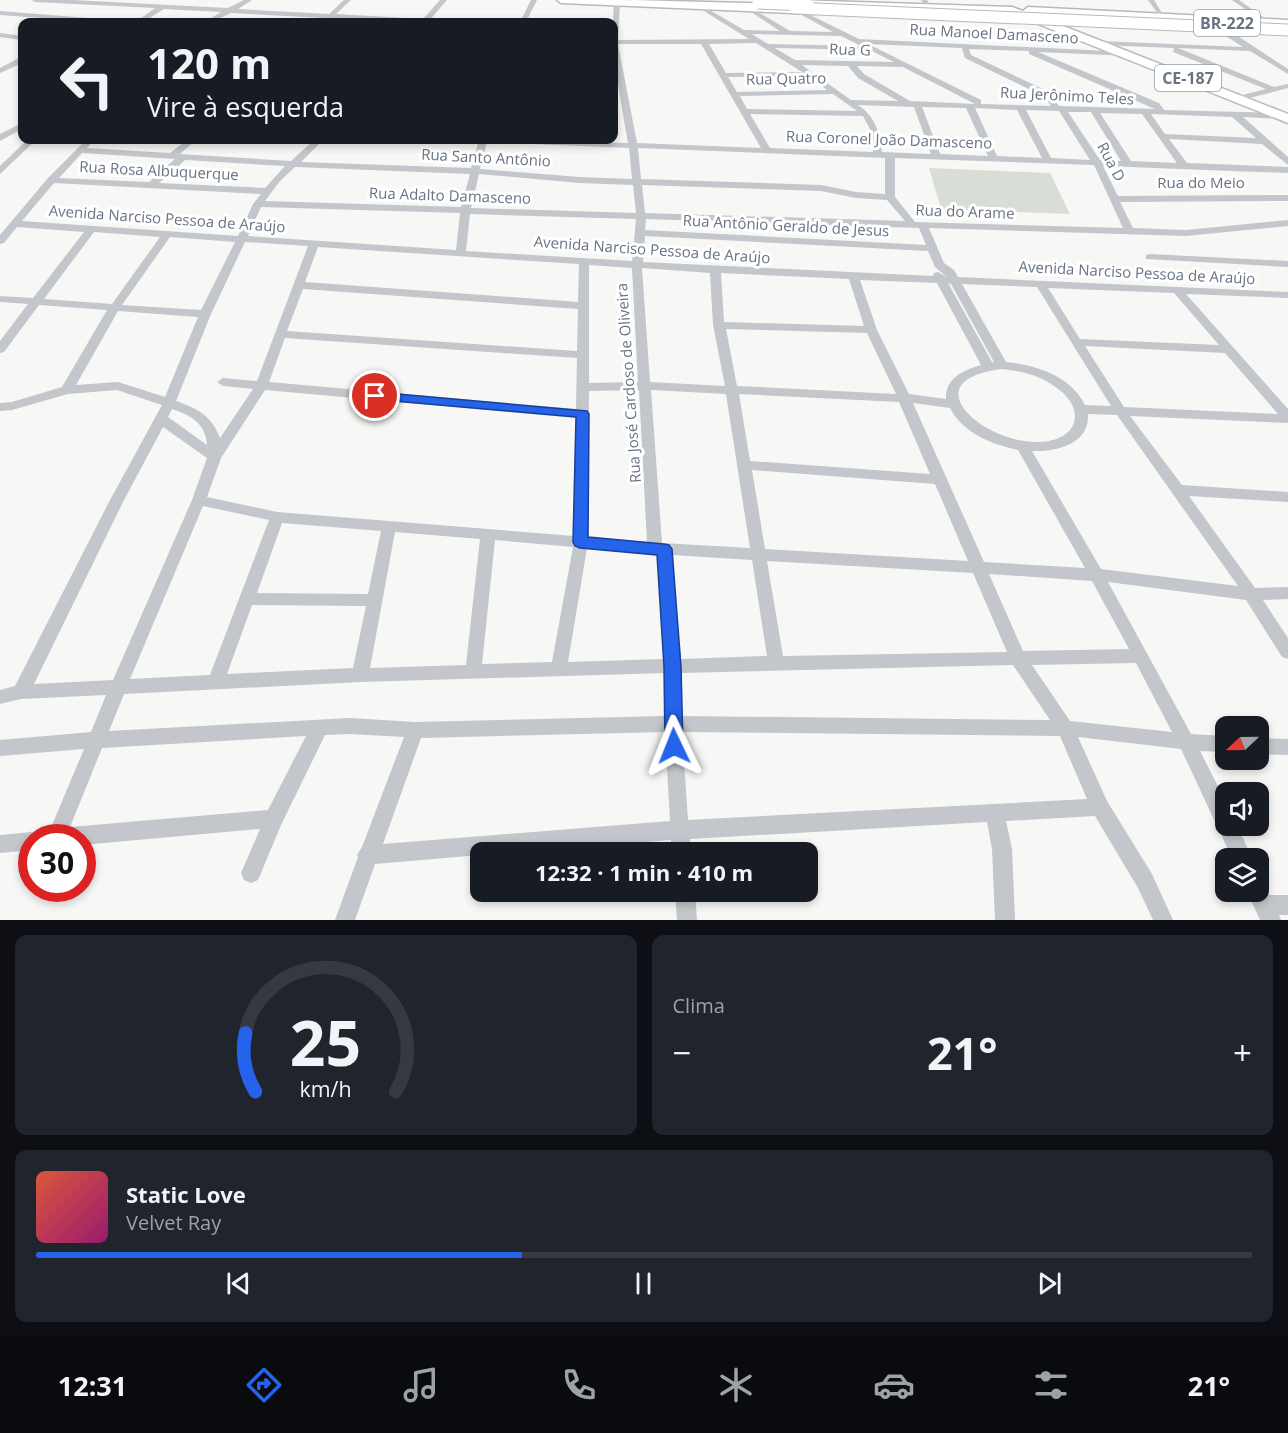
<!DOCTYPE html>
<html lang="pt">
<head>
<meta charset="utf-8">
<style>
	:root { --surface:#171b24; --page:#20242c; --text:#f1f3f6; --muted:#9ea1a6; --line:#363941; --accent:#2563eb }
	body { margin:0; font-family:"Open Sans",sans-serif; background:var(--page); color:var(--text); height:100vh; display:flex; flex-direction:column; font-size:22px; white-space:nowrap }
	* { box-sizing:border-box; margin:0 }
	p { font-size:20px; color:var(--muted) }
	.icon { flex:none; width:33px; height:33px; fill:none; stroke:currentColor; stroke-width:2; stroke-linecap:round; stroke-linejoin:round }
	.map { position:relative; height:920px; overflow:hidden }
	.panel { display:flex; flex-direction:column; gap:15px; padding:15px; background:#0d0f14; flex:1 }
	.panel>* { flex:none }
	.banner { position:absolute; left:18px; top:18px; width:600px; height:126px; border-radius:12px; box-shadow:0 3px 9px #0003; background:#171b24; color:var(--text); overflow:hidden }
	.needle { width:39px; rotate:248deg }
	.buttons { position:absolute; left:1215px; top:716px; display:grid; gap:12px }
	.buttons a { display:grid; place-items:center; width:54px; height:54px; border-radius:12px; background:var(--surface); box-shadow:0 3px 9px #0003; font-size:30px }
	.speed { position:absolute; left:18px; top:824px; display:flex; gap:12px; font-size:30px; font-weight:700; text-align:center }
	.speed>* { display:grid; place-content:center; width:78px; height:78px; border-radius:50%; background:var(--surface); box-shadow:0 3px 9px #0003; line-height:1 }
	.speed .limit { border:9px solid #d22; background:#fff; color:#111 }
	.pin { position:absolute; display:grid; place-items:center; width:51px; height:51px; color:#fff; margin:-26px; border:3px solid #fff; border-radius:50%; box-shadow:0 2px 6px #0007 }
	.me { position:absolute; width:66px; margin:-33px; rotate:358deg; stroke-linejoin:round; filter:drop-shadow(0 0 4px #0008) }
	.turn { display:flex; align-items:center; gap:21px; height:126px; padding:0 30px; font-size:27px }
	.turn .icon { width:78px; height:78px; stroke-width:2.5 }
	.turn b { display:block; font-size:42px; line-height:51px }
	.big { font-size:45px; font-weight:700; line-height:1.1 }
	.panel .tile { flex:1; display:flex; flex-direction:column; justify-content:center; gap:9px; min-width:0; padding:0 21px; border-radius:12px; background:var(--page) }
	.panel .dial { align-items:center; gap:0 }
	.dial svg { height:156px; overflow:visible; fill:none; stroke:var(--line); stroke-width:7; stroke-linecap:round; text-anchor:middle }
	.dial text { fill:var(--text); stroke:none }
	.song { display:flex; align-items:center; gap:18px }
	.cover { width:72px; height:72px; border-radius:9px; background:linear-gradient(135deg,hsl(10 70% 55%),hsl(320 70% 35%)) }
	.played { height:6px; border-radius:3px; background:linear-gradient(90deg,var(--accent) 40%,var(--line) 40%) }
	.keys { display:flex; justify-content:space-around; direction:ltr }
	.heat { display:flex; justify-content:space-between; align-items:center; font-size:33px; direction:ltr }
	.panel .tiles { flex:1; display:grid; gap:15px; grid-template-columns:1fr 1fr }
	.tile:last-child { grid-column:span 2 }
	.trip { position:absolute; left:470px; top:842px; width:348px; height:60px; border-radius:12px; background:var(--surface); box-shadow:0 3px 9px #0003; font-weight:700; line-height:60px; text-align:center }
	.dock { display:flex; height:96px; justify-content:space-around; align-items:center; background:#090b0e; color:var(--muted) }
	.dock .icon { width:42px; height:42px }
	.dock .current { color:var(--accent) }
	.dock b { font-size:27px; color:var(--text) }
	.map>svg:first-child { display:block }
</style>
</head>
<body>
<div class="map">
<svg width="1288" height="920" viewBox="0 0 1288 920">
	<rect width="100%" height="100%" fill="#f7f7f5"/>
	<path fill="#d8ded6" d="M929,168L1050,173L1070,214L941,209Z"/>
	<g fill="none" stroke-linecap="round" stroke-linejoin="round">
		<defs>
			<g id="major">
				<path d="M557,0H623L814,8L819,11L814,14L561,3Z"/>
				<path d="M794,0L1012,7L1017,10L1012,13L798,4Z"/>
			</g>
			<g id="highway">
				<path d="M631,0L782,4L787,7L782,10L636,3Z"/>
				<path d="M1012,7L1023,11L1028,7L1288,20V26L1030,13L1288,114V123L1008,12V8Z"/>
			</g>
		</defs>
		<use href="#major" stroke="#b6babe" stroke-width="3"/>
		<use href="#highway" stroke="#b6b9bc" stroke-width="3"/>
		<g fill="#c3c6ca" fill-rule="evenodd">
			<path d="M32,0H72L228,8L244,0H252L238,9L329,14L344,0H351L336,14L423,19L440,0H447L428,22L332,18L327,21L324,18L231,13L212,22H205L221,12L164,9L143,22H136L155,8L35,2Z"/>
			<path d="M531,0H537L526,22H520Z"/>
			<path d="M921,0H927L931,6L926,7Z"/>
			<path d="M1148,0H1154L1165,18H1161Z"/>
			<path d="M1232,0H1239L1270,22L1265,23Z"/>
			<path d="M617,1L620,3L618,40L749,39L699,8L701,5L744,30L780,31L748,10L750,7L790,31L833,32L796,12L798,9L859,39L1129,52L1133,54L1132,56L1038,52L1159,103L1164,110L1282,113L1286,116L1282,119L1243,117L1288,157V165L1262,144L1169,139L1187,163L1288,167V173L1103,166L1118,196L1288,195V201L1120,202L1133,228L1186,230L1288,220V226L1186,236L929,228L944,263L954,270L958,277L1288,292V298L1186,294L1288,409V423L1130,416L1182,485L1288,492V502L1189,496L1255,588L1288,587V599L1263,600L1288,638V659L1282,657L1246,600L1108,582L1191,734L1226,736V752L1200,751L1226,802V825H1237L1252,858H1232L1181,749L1078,737L1107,801L1152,874L1173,920H1153L1138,888L1095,816L1006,821L1012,849L1015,920H995L992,849L987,822L690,839L691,852H671V840L523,852H480V855L375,864L355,920H335L358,857L357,855L362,847L404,737L350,734L325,735L281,825L258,880L251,883L244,880L241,873L260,829L82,845V837H47L84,749L0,756V740L91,732L106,695L21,699L0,704V690L15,686L109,502L162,405L117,390L68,394L12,410L0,411V403L12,402L62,387L107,310L39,305L4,352L0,353V341L28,304L0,302V296L33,298L84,232L17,227L4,243L0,244V235L48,178L86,140H94L87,148L170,153L187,140H196L180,154L291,161L314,140H323L301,162L471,168L479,140L628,143C620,96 610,48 614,3ZM752,34L841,36L861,46L768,44ZM756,43L802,72L726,73L709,44ZM618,44H701L761,148L637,143ZM868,44L962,48L965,58L1043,96L1051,106L981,104V100ZM775,48L870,50L894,62L795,60ZM969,49L1029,51V54L1155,109L1059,106L1049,92L971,55ZM802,65L848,66L858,78L898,101L851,100ZM857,66L903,67L975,104L910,101L864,74ZM808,76L827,90L737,92L728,77ZM833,94L857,111L747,109L740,96ZM858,105L914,107L931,154L882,152C879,132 876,117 858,105ZM922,107L966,108L988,156L940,154ZM975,108L1017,110L1042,158L997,156ZM1026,110L1059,111L1090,160L1051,158ZM1068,112H1091L1121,161L1100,160ZM1100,113L1142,114L1177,163L1131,161ZM750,114L863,116L870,129L873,152L770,148ZM1151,114L1232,117L1256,138L1165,134ZM487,142L629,148L632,179L579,177L480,169ZM638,148L885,158V194L856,192L821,185L641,179ZM82,153L175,159L149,182L59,178ZM895,158L1094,165L1123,228L915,222L895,197ZM185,160L285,166L265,188L159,183ZM295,167L470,174L461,207L265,201L280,181ZM479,174L579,183L633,185L636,213L471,208ZM54,183L261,194L253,204L238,236L22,221ZM642,185L821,191L856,198L887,200L905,221L645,213ZM261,207L460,213L456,250L248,236ZM470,214L636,219L632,261L466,251ZM646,219L919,228L926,245L645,230ZM94,232L160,237L112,304L44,299ZM645,236L928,251L935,267L947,277L938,272L934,273L933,276L643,262ZM170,237L235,242L201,310L122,305ZM245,242L308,246L257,381L223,378L217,382L223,386L253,389L220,438C212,416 197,408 176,401L211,314ZM318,247L579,264L578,302L305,282ZM589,265L632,268L638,382L589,383ZM642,268L710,273L713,325L725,386L650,382ZM721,273L849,279L864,326L724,322ZM860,280L937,283L981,365C964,370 945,378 946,399L909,394L877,330ZM948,283L951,284L994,362H992ZM962,284L1037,287L1111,406L1085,405C1071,376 1036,365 1006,362ZM1048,288L1174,293L1219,345L1080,339ZM303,289L578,309L577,351L287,331ZM118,311L198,317L165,397L118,382L76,385ZM726,329L867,333L896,394L737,386ZM285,338L577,358L576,409L269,382ZM1085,346L1225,353L1278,414L1124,407ZM1002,369C1021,371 1039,375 1054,386C1087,407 1080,440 1040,442C984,445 910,380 1002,369ZM265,390L576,418L574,536L277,512L207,497L221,458ZM639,390L647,542L588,537L589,391ZM651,390L726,394L750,548L662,543ZM739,394L899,402L930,474L750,461ZM913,403L950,408C963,433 991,444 1018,450L1085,568L984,562ZM172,409C191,415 206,424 207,445L168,417ZM1088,414L1117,415L1238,586L1101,569L1032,451C1056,452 1090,444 1088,414ZM163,427L207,458L192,500L113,680L34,684L123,502ZM752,470L935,484L968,561L765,549ZM203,506L269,520L210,675L130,679ZM282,523L381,531L368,594L257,593ZM395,532L480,539L466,665L370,668ZM495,540L573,547L552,662L482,664ZM587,548L657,554L664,659L568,662ZM672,555L752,560L767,656L681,659ZM767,561L973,573L1007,652L783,656ZM989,574L1092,581L1129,649L1023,651ZM252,605L366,606L353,668L227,674ZM1136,663L1172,732L1070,721L1032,665ZM1013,665L1050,720L682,716L681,673ZM665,673L664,716L415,722L350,718L109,731L124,694L360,682ZM665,732L670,821L383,844L421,738ZM682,732L1060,736L1087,799L688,820ZM306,736L268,810L70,827L102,748Z"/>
			<path d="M0,11L113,20L116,22H93L0,15Z"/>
			<path d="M1221,29H1227L1288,69V74L1250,51L1178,48L1274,87L1288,84V88L1238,101L1234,99L1235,97L1266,89L1173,52L1174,48L1100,45L1096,43L1100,41L1243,47L1221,33Z"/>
			<path d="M0,33L22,36V40L0,37Z"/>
			<path d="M19,58H22V63L0,73V68Z"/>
			<path d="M22,123V129L0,141V134Z"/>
			<path d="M27,140H36L0,174V166Z"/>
			<path d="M1150,254L1288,261V267L1146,259V255Z"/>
			<path d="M1258,738L1288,739V755L1258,754Z"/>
			<path d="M32,832L40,837H32V850L0,853V835Z"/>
			<path d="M1258,882L1264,884L1269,895H1288V915H1279L1281,920H1260L1247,891H1258Z"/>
			<path d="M675,891H695L697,920H677Z"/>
		</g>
		<use href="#major" fill="#fff" fill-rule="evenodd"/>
		<use href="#highway" fill="#fff" fill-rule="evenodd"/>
		<defs>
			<g id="highway-bridge">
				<path d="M758,3L808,5"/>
				<path d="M795,8L1288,30"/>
			</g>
		</defs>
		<use href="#highway-bridge" stroke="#b6b9bc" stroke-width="13" stroke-linecap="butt"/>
		<use href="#highway-bridge" stroke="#fff" stroke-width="11"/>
	</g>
	<path fill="#2563eb" stroke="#184099" stroke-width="1.5" d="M375,392L587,411L589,414L588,537L664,544L669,545L672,549L681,667L683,746L680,751L674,754L668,751L665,746L664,667L657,555L580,548L575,546L573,542L576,417L371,399L369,396Z"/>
	<g text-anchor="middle" stroke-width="6" stroke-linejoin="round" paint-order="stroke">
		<g font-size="15" fill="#687484" stroke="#fff">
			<text transform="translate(994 34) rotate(3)" y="5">Rua Manoel Damasceno</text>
			<text transform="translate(850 50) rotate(2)" y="5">Rua G</text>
			<text transform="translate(786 79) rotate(-1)" y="5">Rua Quatro</text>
			<text transform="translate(1067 96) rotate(3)" y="5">Rua Jerônimo Teles</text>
			<text transform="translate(889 140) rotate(2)" y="5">Rua Coronel João Damasceno</text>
			<text transform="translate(486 158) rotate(3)" y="5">Rua Santo Antônio</text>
			<text transform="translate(1111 162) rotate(62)" y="5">Rua D</text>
			<text transform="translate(159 171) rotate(3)" y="5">Rua Rosa Albuquerque</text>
			<text x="1201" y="188">Rua do Meio</text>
			<text transform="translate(450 196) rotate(2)" y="5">Rua Adalto Damasceno</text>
			<text transform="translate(965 212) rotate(2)" y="5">Rua do Arame</text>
			<text transform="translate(167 219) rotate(4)" y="5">Avenida Narciso Pessoa de Araújo</text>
			<text transform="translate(786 226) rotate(3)" y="5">Rua Antônio Geraldo de Jesus</text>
			<text transform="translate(652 250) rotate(4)" y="5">Avenida Narciso Pessoa de Araújo</text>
			<text transform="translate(1137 273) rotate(3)" y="5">Avenida Narciso Pessoa de Araújo</text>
			<text transform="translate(629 383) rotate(-94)" y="5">Rua José Cardoso de Oliveira</text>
		</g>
		<g fill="#fff" stroke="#959ea9" stroke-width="1.5">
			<rect x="1194" y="10" width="66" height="26" rx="4.5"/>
			<rect x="1155" y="65" width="66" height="26" rx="4.5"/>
		</g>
		<g font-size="16" font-weight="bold" fill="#687484">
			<text x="1227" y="29">BR-222</text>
			<text x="1188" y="84">CE-187</text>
		</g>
	</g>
</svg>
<div class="buttons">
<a><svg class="needle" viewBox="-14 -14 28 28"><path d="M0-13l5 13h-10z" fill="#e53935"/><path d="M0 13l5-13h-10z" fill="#9ea1a6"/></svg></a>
<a><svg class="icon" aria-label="sound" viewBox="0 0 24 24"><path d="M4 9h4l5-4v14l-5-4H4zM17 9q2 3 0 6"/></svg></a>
<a><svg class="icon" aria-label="layers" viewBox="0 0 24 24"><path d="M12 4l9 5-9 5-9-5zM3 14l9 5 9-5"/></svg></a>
</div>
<div class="speed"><div class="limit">30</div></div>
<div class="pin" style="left:375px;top:396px;background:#d93025"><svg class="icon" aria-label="arrive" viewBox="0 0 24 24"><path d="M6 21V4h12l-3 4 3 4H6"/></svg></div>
<svg class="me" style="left:674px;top:746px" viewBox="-20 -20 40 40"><path d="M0-17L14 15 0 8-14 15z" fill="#2563eb" stroke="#fff" stroke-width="4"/></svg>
<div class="trip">12:32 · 1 min · 410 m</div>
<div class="banner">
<div class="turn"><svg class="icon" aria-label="left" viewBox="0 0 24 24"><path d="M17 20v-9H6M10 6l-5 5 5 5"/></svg><div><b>120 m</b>Vire à esquerda</div></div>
</div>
</div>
<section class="panel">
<div class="tiles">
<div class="tile dial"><svg viewBox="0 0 100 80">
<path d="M14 69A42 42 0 1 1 86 69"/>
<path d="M14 69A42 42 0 0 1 9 39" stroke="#2563eb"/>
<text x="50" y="56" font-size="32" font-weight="700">25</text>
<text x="50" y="72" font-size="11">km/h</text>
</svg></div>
<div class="tile"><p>Clima</p>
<div class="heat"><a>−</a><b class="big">21°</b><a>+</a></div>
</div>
<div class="tile">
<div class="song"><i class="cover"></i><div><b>Static Love</b><p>Velvet Ray</p></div></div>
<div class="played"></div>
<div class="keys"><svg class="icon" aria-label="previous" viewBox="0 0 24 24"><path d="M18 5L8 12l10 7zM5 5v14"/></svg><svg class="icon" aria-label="pause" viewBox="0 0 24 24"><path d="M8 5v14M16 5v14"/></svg><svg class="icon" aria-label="next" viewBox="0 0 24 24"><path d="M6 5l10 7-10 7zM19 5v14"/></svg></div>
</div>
</div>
</section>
<nav class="dock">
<b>12:31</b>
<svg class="icon current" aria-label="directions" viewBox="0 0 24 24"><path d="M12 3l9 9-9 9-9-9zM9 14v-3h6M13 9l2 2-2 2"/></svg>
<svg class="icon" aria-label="music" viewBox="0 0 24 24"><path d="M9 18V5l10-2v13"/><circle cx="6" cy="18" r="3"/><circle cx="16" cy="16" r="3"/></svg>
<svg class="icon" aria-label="phone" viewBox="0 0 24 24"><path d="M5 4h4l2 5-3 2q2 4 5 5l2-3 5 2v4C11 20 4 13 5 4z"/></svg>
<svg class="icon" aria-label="climate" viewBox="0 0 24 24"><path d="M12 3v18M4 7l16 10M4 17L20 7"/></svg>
<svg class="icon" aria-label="car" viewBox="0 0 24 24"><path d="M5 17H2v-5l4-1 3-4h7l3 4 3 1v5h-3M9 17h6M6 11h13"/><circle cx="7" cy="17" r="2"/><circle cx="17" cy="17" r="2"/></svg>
<svg class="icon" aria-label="filters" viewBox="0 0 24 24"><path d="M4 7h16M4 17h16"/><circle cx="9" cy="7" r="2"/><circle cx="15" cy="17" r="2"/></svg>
<b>21°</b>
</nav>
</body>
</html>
